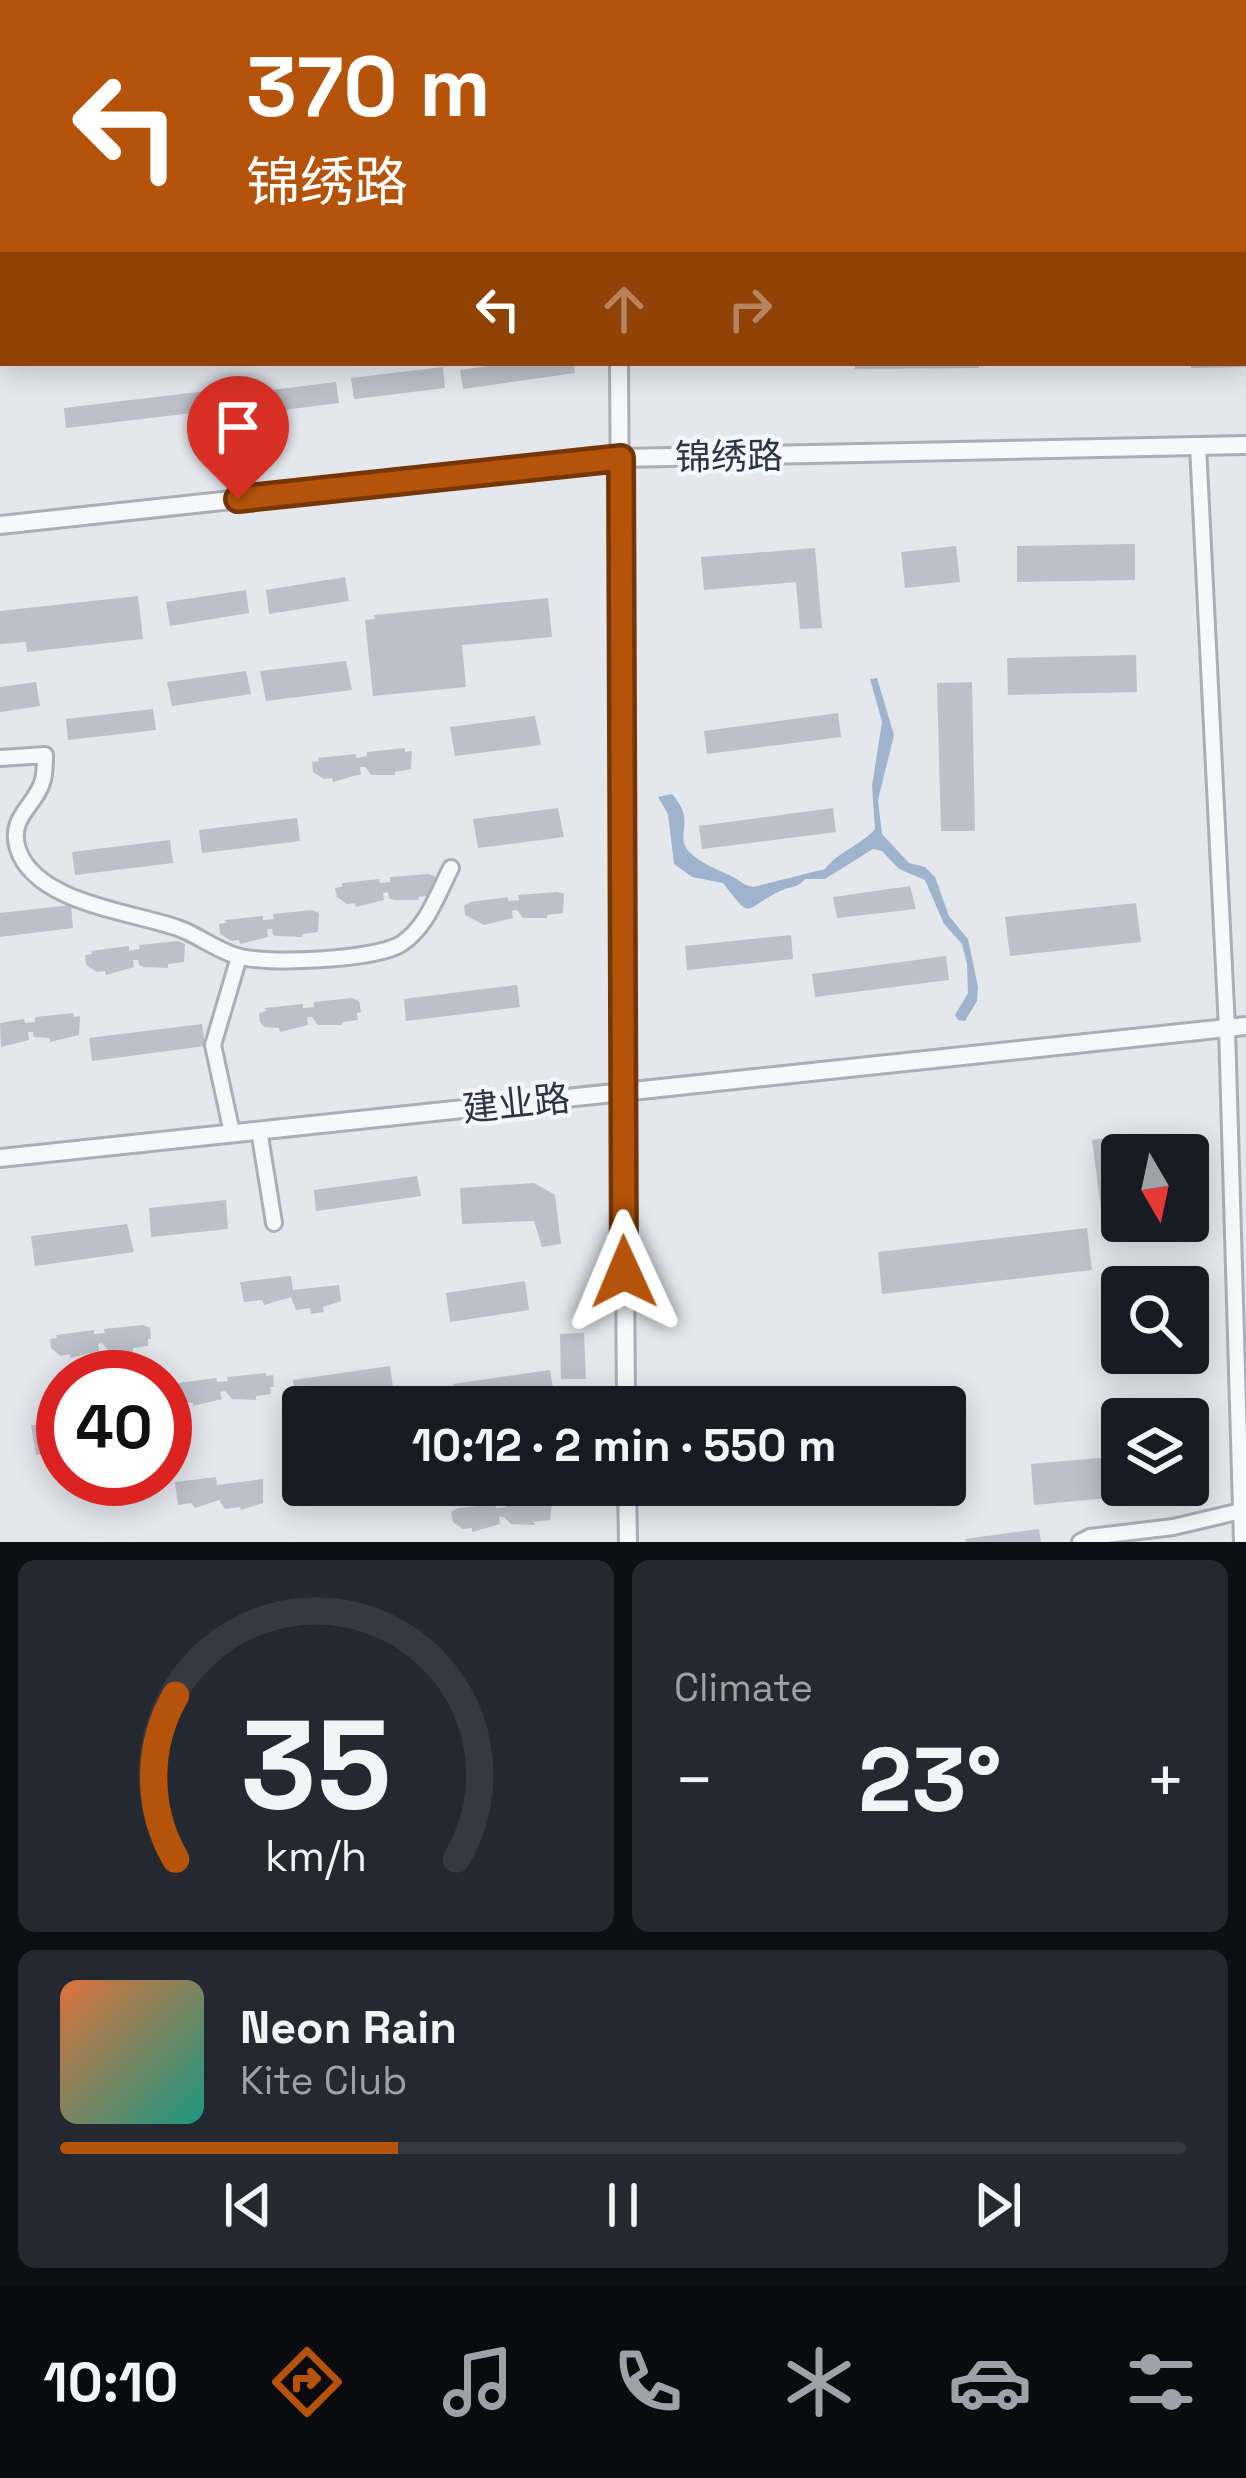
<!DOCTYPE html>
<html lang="en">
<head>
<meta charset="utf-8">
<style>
	:root { --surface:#171b24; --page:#242831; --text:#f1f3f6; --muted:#9ea1a6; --line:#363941; --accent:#b45309 }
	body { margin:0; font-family:"Space Grotesk","Noto Sans SC",sans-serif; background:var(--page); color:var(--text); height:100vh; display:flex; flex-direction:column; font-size:45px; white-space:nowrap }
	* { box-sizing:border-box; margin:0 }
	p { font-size:39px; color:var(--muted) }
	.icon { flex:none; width:66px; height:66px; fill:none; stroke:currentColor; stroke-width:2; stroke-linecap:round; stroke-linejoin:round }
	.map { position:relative; height:1542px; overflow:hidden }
	.drawer { display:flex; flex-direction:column; gap:18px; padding:18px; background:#0d0f14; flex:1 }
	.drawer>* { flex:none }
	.top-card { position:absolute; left:0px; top:0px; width:1248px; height:366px; box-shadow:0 6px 30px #0003; background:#b45309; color:#fff; overflow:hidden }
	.needle { width:78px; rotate:171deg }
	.controls { position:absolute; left:1101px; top:1134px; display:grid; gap:24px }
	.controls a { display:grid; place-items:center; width:108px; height:108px; border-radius:12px; background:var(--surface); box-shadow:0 6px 30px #0003; font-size:60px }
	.speed { position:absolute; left:36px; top:1350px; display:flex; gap:24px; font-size:60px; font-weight:700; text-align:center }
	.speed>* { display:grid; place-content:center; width:156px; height:156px; border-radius:50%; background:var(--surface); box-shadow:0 6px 30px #0003; line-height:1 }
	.speed .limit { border:18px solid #d22; background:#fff; color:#111 }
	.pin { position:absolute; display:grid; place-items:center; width:102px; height:102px; color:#fff; margin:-123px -51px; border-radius:50% 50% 50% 0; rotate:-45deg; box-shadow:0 0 12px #0007 }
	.pin .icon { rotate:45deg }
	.me { position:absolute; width:132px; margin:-66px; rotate:359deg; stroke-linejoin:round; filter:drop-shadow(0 0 9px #0008) }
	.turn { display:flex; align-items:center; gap:42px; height:252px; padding:0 48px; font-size:54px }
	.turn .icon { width:156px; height:156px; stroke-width:2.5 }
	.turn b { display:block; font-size:84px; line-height:102px }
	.lanes { display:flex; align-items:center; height:114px; padding:0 48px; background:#0003; justify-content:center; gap:60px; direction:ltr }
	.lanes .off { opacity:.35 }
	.big { font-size:90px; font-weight:800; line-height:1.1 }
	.drawer .card { flex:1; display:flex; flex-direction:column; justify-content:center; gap:18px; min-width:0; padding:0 42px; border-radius:18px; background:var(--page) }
	.drawer .dial { align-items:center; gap:0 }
	.dial svg { height:312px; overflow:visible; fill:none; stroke:var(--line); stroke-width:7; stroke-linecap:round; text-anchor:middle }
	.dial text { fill:var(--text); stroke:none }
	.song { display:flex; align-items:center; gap:36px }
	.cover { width:144px; height:144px; border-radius:18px; background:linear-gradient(135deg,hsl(20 70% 55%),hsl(170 70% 35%)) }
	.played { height:12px; border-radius:6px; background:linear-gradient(90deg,var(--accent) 30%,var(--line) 30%) }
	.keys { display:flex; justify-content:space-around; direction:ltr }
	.heat { display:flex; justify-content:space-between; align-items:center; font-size:66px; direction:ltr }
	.drawer .tiles { flex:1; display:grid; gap:18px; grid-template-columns:1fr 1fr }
	.card:last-child { grid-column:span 2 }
	.trip { position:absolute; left:282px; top:1386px; width:684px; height:120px; border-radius:12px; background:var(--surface); box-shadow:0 6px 30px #0003; font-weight:800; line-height:120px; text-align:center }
	.tabs { display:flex; height:192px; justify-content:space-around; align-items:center; background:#090b0e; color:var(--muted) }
	.tabs .icon { width:84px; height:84px }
	.tabs .active { color:var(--accent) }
	.tabs b { font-size:54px; color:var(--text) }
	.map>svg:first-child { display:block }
</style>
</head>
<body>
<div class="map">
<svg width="1246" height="1542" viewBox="0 0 1246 1542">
	<rect width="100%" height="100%" fill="#e4e7ec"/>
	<rect fill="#c9d6c5" x="698" y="0" width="205" height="3"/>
	<path fill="#9fb4cc" d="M877,678L894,735L878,800L882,834L909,863L925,867L935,877L949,916L968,939L978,987L977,1001L965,1021L958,1020L955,1015L968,993L967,964L962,944L944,924L925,880L899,869L882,851L873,849L825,879H805C796,889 790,886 778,892C742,910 753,921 723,883L692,877L674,864L668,814L658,797L672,794C707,833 649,841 727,874C738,878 742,885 753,887L825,869C838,852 861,845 875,829L872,786L882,722L870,679Z"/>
	<g fill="#bbc0ca">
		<path d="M510,363H573L575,373L463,389L460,370Z"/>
		<path d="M855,363H979V368L855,369Z"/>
		<path d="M1191,363H1246V367L1191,368Z"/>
		<path d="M443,367L445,388L354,399L351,378Z"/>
		<path d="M336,382L339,403L227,417L224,396Z"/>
		<path d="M207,391L209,411L66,428L64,408Z"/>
		<path d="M1135,544V580L1017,582V546Z"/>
		<path d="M956,546L960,582L905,588L901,552Z"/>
		<path d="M815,548L822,628L800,629L796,582L704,590L701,557Z"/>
		<path d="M345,577L349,601L269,614L266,590Z"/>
		<path d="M246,590L249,613L170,626L166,602Z"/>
		<path d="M138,596L143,639L27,652L26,642L0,644V611Z"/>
		<path d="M548,598L552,637L462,645L466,687L373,696L365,620L375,619L374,615Z"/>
		<path d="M1136,655L1137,692L1008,695L1007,658Z"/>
		<path d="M346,661L352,690L266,701L260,671Z"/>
		<path d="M246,671L251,694L172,706L167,682Z"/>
		<path d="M36,682L40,706L0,712V687Z"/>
		<path d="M972,682L975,831H941L937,683Z"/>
		<path d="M153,709L156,730L68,740L66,719Z"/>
		<path d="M838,713L841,737L707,754L704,731Z"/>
		<path d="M535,716L541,745L455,756L450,727Z"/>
		<path d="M405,748V752L412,751L411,769L395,772V775H371L365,767H360L361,774L333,782L332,778L324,779L313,772L312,762L319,761L318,758L356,754V758L367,756V752Z"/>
		<path d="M558,808L564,837L478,848L473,819Z"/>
		<path d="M833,808L836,832L702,849L699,826Z"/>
		<path d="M297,818L300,841L202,853L199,830Z"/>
		<path d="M170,840L173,863L75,875L72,852Z"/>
		<path d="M428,874L435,876L434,895L418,897L419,900H394L389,898L388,892L383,893L384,900L356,907L355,903L347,904L337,897L335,888L342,887V883L379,879L380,883L390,882V877Z"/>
		<path d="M910,886L916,909L837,918L833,897Z"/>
		<path d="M557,892L564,894L563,913L547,915V918H523L517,910L512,911L513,918L484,925L465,915L464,906L470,902L508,897V901L519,900L518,895Z"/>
		<path d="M1136,903L1141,942L1010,956L1005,917Z"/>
		<path d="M71,905L73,928L0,937V913Z"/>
		<path d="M312,910L319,913L318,932L302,934V937L278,936L273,935L272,929H267L268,937L240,944L239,940L231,941L220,934L219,924L226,923L225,920L263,916V920L274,919L273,914Z"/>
		<path d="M791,935L793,959L687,970L685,946Z"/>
		<path d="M178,941L185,944L184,962L168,964V968L144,967L139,965L138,960H133L134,967L106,975L105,971L97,972L86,965L85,955L92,954L91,951L129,946V951L140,949L139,945Z"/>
		<path d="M946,956L949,980L815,997L812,974Z"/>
		<path d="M517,985L520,1007L406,1021L404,999Z"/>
		<path d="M352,998L359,1001L361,1012L357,1013L358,1020L342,1022V1025H318L312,1017H307L308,1025L280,1032L279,1028L264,1027L260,1022L259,1013L266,1011L265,1008L303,1004V1008L314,1007V1002Z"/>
		<path d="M73,1013L74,1017L80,1016L79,1035L50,1042V1038L34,1037L33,1032H28L29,1040L1,1047L0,1023L24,1019L25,1023L35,1022V1017Z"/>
		<path d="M202,1024L205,1046L92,1061L89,1038Z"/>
		<path d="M1134,1134L1136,1155H1122V1221H1145L1146,1226L1104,1232L1092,1140Z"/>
		<path d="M417,1176L421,1196L316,1211L314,1190Z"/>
		<path d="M534,1183L555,1195L561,1244L542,1247L534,1221L462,1224L460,1188Z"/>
		<path d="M226,1200L228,1229L151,1237L149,1208Z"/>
		<path d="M127,1224L134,1252L35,1266L31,1236Z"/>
		<path d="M1087,1228L1092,1270L882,1294L878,1252Z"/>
		<path d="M1149,1274L1150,1287H1121L1120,1277Z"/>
		<path d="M291,1276L293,1290L339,1285L341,1301L323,1307L324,1312L311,1314L310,1308L296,1310L291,1297L264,1305L262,1300L244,1302L240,1282Z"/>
		<path d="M525,1281L529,1310L450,1322L446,1293Z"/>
		<path d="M143,1325L150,1328L151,1339H148V1346L133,1348V1352L109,1351L102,1343L98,1344L99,1351L70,1358V1354L61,1356L51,1348L50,1339L57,1338L56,1335L94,1330V1334L105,1333L104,1329Z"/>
		<path d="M584,1333L586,1379H561L560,1334Z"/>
		<path d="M390,1366L394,1395L297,1409L293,1380Z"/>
		<path d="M550,1370L555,1399L502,1407H456L453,1384Z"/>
		<path d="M266,1373V1376L273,1375L274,1387H270L271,1394L256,1396V1400L232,1399L225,1391L220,1392L222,1399L193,1406V1403L178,1401L174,1396L173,1387L179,1383L216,1378L217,1382L228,1381L227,1377Z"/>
		<path d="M1159,1403L1161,1419H1122V1485H1169L1170,1492L1034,1505L1031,1464L1110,1457L1104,1409Z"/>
		<path d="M63,1422V1451L36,1455L31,1425Z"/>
		<path d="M303,1470V1485L392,1488L294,1501L290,1472Z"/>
		<path d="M216,1477L217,1485L263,1479V1503L241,1510L240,1507L225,1509L219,1500L195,1508L191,1503L178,1505L175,1482Z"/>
		<path d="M545,1498V1502L552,1501L550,1520L534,1522L535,1525L511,1524L504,1517H499L500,1524L472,1532V1528L463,1529L453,1522L451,1512L458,1508L495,1504L496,1508L506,1507V1502Z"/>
		<path d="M1039,1529L1041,1542H966L965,1539Z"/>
	</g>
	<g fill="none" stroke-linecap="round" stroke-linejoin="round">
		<defs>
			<g id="minor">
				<path d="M0,102H3"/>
				<path d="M1198,446L1227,1028L1242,1542"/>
				<path d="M0,758L45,755C45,764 45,775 42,783C34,807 8,818 18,849C35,903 133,912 178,928C198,935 216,950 237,956C265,965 375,960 401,944C427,927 437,895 451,868"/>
				<path d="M259,1130L274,1223"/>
				<path d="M232,1133L213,1045L239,957"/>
				<path d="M1080,1542L1090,1537L1173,1527L1241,1511"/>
			</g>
			<g id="tertiary">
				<path d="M615,0V3"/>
				<path d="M619,363L626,1407"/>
				<path d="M0,525L621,458L1246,445"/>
				<path d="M0,1158L1246,1026"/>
				<path d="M627,1485L628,1542"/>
			</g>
		</defs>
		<use href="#minor" stroke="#a9aeb7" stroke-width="20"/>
		<use href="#tertiary" stroke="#a9aeb7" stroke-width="22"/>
		<use href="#minor" stroke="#f7f8fa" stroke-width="14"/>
		<use href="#tertiary" stroke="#f7f8fa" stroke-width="16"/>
	</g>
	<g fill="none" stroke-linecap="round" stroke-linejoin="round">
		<defs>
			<path id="route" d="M238,499L621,458L624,1272"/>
		</defs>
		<use href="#route" stroke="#753606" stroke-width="30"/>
		<use href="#route" stroke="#b45309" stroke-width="21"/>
	</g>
	<g text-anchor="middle" stroke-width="9" stroke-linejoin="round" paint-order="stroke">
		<g font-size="36" fill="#2b3445" stroke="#f4f6f9">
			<text transform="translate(729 456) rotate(-1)" y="13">锦绣路</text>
			<text transform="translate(516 1103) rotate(-6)" y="13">建业路</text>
		</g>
	</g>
</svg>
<div class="controls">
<a><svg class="needle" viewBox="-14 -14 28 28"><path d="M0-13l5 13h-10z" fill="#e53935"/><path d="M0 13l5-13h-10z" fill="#9ea1a6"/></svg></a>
<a><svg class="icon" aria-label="search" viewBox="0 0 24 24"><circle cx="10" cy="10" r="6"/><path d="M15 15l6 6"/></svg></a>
<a><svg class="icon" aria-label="layers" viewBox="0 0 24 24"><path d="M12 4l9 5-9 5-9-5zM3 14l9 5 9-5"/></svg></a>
</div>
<div class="speed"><div class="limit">40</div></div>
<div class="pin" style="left:238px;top:499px;background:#d93025"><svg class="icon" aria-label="arrive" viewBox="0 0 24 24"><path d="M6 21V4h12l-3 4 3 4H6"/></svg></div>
<svg class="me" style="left:624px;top:1272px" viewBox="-20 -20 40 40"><path d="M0-17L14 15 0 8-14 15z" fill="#b45309" stroke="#fff" stroke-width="4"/></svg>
<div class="trip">10:12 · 2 min · 550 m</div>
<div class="top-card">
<div class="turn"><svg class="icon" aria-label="left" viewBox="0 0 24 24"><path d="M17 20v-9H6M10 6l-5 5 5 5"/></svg><div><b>370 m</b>锦绣路</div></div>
<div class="lanes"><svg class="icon" aria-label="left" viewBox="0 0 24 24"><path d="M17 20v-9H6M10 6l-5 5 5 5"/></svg><svg class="icon off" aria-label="ahead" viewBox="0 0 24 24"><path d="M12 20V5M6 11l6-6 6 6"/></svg><svg class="icon off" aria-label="right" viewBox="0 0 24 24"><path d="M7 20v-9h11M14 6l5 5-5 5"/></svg></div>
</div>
</div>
<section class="drawer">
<div class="tiles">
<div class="card dial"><svg viewBox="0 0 100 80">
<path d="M14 69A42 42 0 1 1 86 69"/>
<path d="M14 69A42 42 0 0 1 14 27" stroke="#b45309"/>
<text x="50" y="56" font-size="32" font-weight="700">35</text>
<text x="50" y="72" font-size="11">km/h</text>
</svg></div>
<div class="card"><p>Climate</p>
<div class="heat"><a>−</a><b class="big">23°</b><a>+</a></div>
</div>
<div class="card">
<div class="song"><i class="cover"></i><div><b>Neon Rain</b><p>Kite Club</p></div></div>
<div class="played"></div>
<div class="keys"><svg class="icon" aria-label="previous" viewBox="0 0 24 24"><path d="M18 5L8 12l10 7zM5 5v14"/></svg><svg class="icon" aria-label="pause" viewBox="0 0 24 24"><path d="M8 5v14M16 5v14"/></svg><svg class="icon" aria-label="next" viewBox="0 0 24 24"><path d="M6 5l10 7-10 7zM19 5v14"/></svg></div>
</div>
</div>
</section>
<nav class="tabs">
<b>10:10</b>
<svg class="icon active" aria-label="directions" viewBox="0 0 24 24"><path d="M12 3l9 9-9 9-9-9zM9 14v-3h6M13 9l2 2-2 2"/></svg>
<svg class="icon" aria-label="music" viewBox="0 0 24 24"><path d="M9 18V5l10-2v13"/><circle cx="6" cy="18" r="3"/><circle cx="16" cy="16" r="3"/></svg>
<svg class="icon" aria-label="phone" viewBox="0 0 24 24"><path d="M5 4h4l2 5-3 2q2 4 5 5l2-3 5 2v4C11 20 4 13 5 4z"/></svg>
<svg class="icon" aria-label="climate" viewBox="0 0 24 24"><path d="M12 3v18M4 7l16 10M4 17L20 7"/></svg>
<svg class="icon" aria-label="car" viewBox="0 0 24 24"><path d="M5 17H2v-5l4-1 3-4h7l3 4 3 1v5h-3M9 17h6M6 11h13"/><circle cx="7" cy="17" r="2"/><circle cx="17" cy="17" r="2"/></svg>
<svg class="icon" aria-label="filters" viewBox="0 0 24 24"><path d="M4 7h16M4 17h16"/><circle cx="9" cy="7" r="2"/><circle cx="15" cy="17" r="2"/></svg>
</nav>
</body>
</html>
